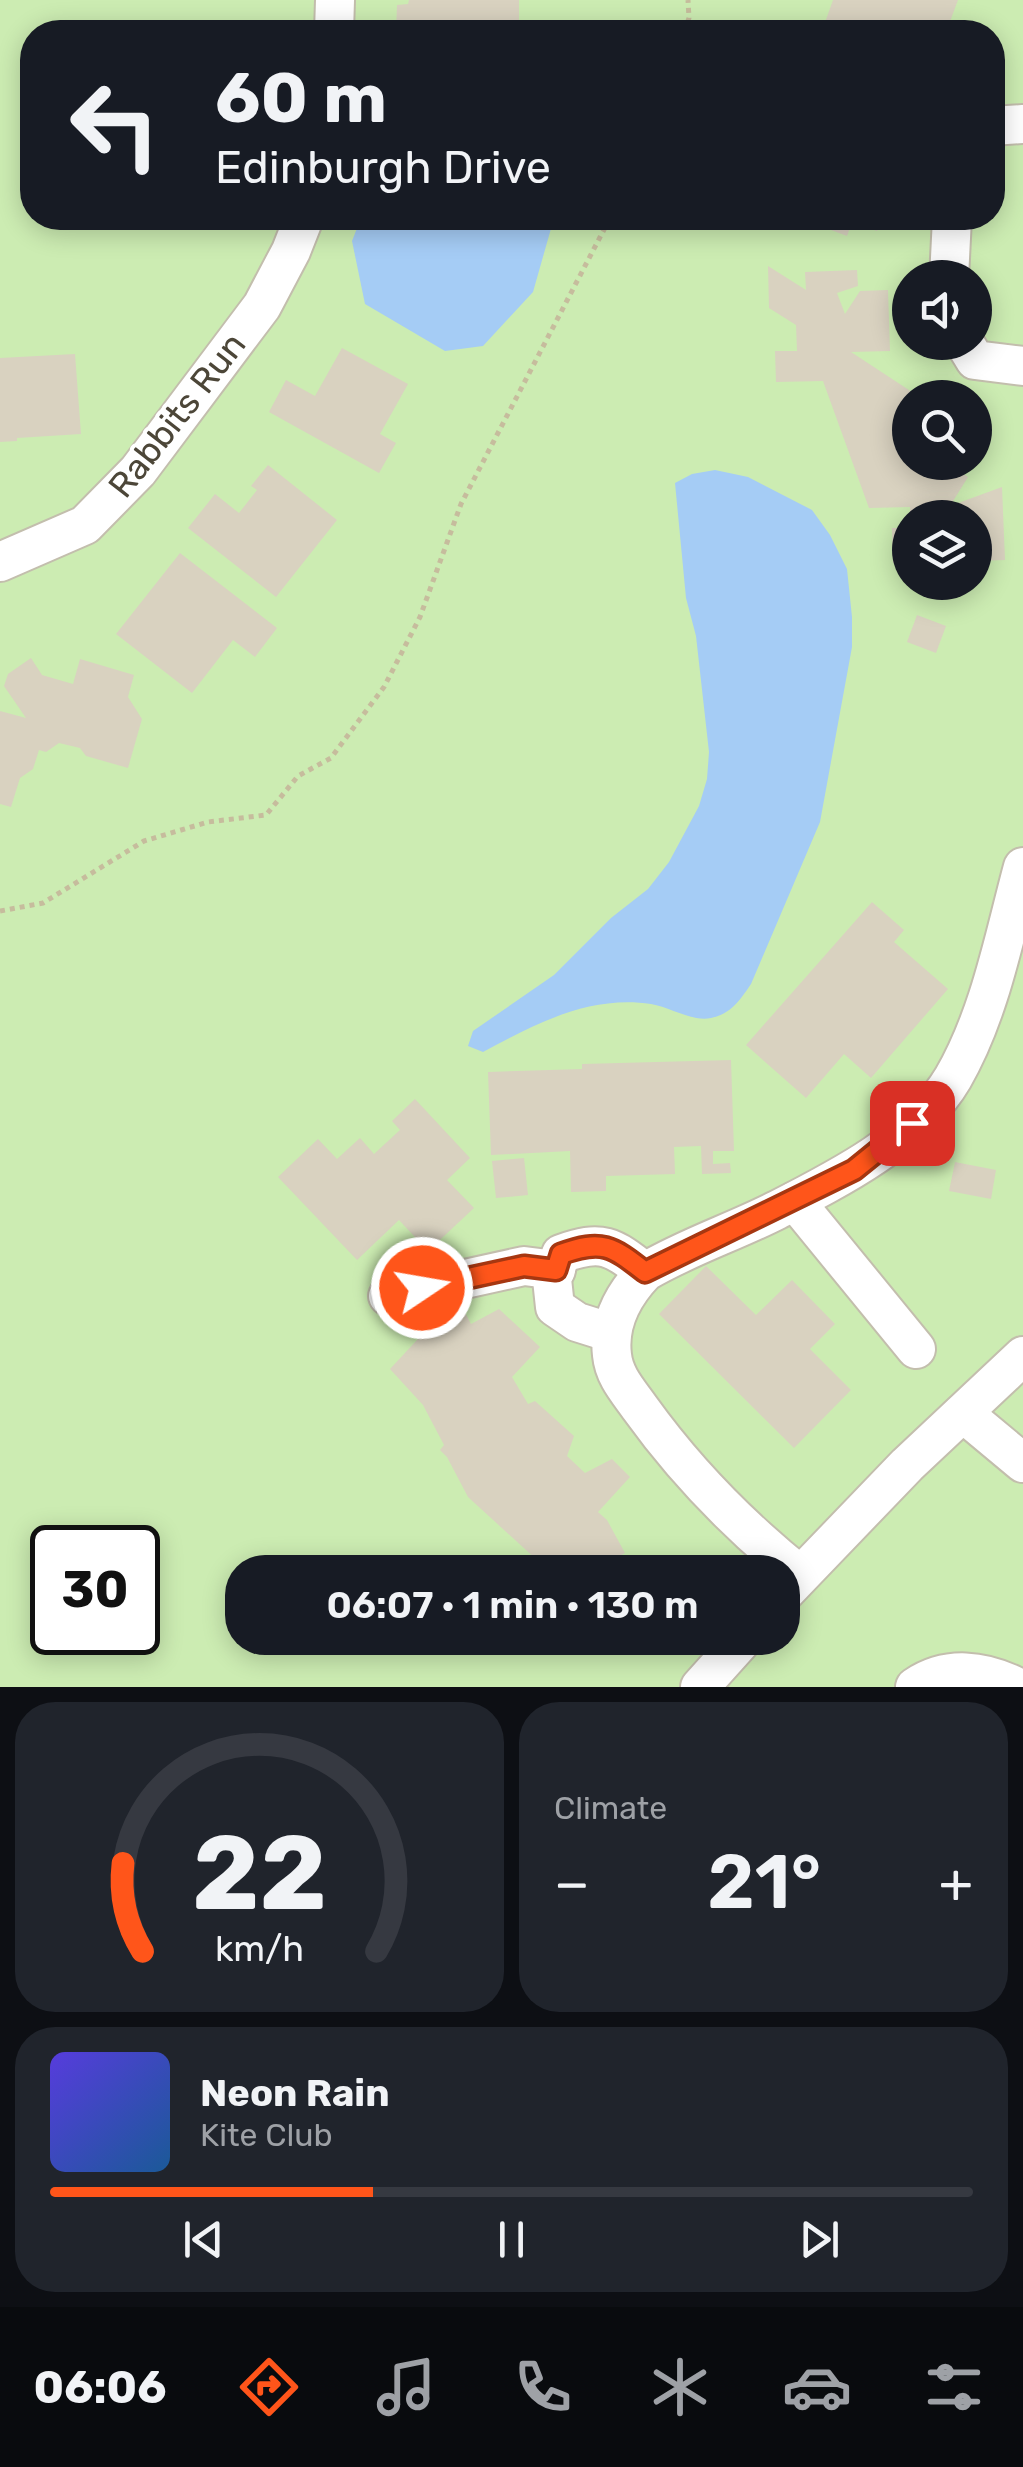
<!DOCTYPE html>
<html lang="en">
<head>
<meta charset="utf-8">
<style>
	:root { --surface:#171b24; --page:#20242c; --text:#f1f3f6; --muted:#9ea1a6; --line:#363941; --accent:#ff551a }
	body { margin:0; font-family:Rubik,sans-serif; background:var(--page); color:var(--text); height:100vh; display:flex; flex-direction:column; font-size:38px; white-space:nowrap }
	* { box-sizing:border-box; margin:0 }
	p { font-size:32px; color:var(--muted) }
	.icon { flex:none; width:55px; height:55px; fill:none; stroke:currentColor; stroke-width:2; stroke-linecap:round; stroke-linejoin:round }
	.map { position:relative; height:1687px; overflow:hidden }
	.details { display:flex; flex-direction:column; gap:15px; padding:15px; background:#0d0f14; flex:1 }
	.details>* { flex:none }
	.hud { position:absolute; left:20px; top:20px; width:985px; height:210px; border-radius:40px; box-shadow:0 5px 25px #0003; background:#171b24; color:var(--text); overflow:hidden }
	.fabs { position:absolute; left:892px; top:260px; display:grid; gap:20px }
	.fabs a { display:grid; place-items:center; width:100px; height:100px; border-radius:50%; background:var(--surface); box-shadow:0 5px 25px #0003; font-size:50px }
	.speed { position:absolute; left:30px; top:1525px; display:flex; gap:20px; font-size:50px; font-weight:700; text-align:center }
	.speed>* { display:grid; place-content:center; width:130px; height:130px; border-radius:50%; background:var(--surface); box-shadow:0 5px 25px #0003; line-height:1 }
	.speed .limit { border:5px solid #111; border-radius:15px; background:#fff; color:#111 }
	.pin { position:absolute; display:grid; place-items:center; width:85px; height:85px; color:#fff; margin:-42px; border-radius:20px; box-shadow:0 5px 15px #0006 }
	.me { position:absolute; width:110px; margin:-55px; rotate:78deg; stroke-linejoin:round; filter:drop-shadow(0 0 8px #0008) }
	.turn { display:flex; align-items:center; gap:35px; height:210px; padding:0 30px; font-size:45px }
	.turn .icon { width:130px; height:130px; stroke-width:2.5 }
	.turn b { display:block; font-size:70px; line-height:85px }
	.big { font-size:75px; font-weight:600; line-height:1.1 }
	.details .tile { flex:1; display:flex; flex-direction:column; justify-content:center; gap:15px; min-width:0; padding:0 35px; border-radius:40px; background:var(--page) }
	.details .dial { align-items:center; gap:0 }
	.dial svg { height:260px; overflow:visible; fill:none; stroke:var(--line); stroke-width:7; stroke-linecap:round; text-anchor:middle }
	.dial text { fill:var(--text); stroke:none }
	.song { display:flex; align-items:center; gap:30px }
	.cover { width:120px; height:120px; border-radius:15px; background:linear-gradient(135deg,hsl(250 70% 55%),hsl(210 70% 35%)) }
	.played { height:10px; border-radius:5px; background:linear-gradient(90deg,var(--accent) 35%,var(--line) 35%) }
	.keys { display:flex; justify-content:space-around; direction:ltr }
	.heat { display:flex; justify-content:space-between; align-items:center; font-size:55px; direction:ltr }
	.details .tiles { flex:1; display:grid; gap:15px; grid-template-columns:1fr 1fr }
	.tile:last-child { grid-column:span 2 }
	.trip { position:absolute; left:225px; top:1555px; width:575px; height:100px; border-radius:40px; background:var(--surface); box-shadow:0 5px 25px #0003; font-weight:600; line-height:100px; text-align:center }
	.tabs { display:flex; height:160px; justify-content:space-around; align-items:center; background:#090b0e; color:var(--muted) }
	.tabs .icon { width:70px; height:70px }
	.tabs .current { color:var(--accent) }
	.tabs b { font-size:45px; color:var(--text) }
	.map>svg:first-child { display:block }
</style>
</head>
<body>
<div class="map">
<svg width="1023" height="1687" viewBox="0 0 1023 1687">
	<rect width="100%" height="100%" fill="#f6f4eb"/>
	<path fill="#ccecb2" fill-rule="evenodd" d="M0,0H1023V1687H0ZM32,32H992V218H32ZM910,278H975V342H910ZM910,398H975V462H910ZM910,518H975V582H910ZM52,1548H138V1632H52ZM242,1572H782V1638H242Z"/>
	<g fill="#a5ccf5">
		<path d="M361,218H554L533,292L483,346L445,351L365,304L352,241Z"/>
		<path d="M715,470L748,477L812,510L830,535L847,569L852,617V647L820,822L751,984C740,1000 731,1014 711,1018C692,1022 670,1007 651,1004C588,995 536,1024 483,1052L468,1046L473,1031L554,975L611,918L648,889L669,862L699,806L707,779L709,752L696,636L686,598L675,483L692,474Z"/>
	</g>
	<g fill="#d9d2c0">
		<path d="M409,0H519V32H396L397,5L408,4Z"/>
		<path d="M833,0H958L946,32H825L822,31Z"/>
		<path d="M799,218H882L877,231L852,222L847,236Z"/>
		<path d="M768,266L806,290L805,272L857,270L858,286L837,293L845,314L860,291L888,290L890,351L851,352L912,392H926V398H910V462H946L968,477L950,506L1002,487L1005,560L975,561V518H910V507L869,508L823,381L776,382L775,351H797L796,325L769,308Z"/>
		<path d="M342,348L408,384L380,434L396,443L379,473L269,412L286,380L315,396Z"/>
		<path d="M75,354L81,434L17,438V441L0,442V358Z"/>
		<path d="M268,465L337,520L276,597L188,528L215,494L239,513L257,490L251,486Z"/>
		<path d="M892,528H910V563H893Z"/>
		<path d="M180,553L277,628L255,657L233,640L192,693L116,634Z"/>
		<path d="M917,615L946,626L936,653L907,642Z"/>
		<path d="M31,658L42,675L73,684L80,659L134,675L128,697L142,719L128,768L86,756L80,748L59,743L46,752L39,750L33,769L20,778L11,807L0,804V711L26,718L4,686L8,674Z"/>
		<path d="M872,902L904,930L894,942L948,989L871,1078L844,1054L806,1098L746,1045Z"/>
		<path d="M731,1060L734,1151H713V1164L730,1163L731,1173L702,1174L701,1146L674,1147L675,1174L606,1176V1191L571,1192L570,1151L491,1155L488,1072L582,1069V1064Z"/>
		<path d="M415,1099L470,1158L447,1180L474,1208L428,1251L399,1220L357,1260L278,1177L318,1139L337,1159L360,1138L374,1154L400,1130L392,1121Z"/>
		<path d="M524,1158L528,1195L496,1198L492,1161Z"/>
		<path d="M955,1162L996,1170L991,1199L949,1191Z"/>
		<path d="M706,1266L756,1315L792,1280L835,1324L810,1349L851,1390L794,1448L659,1314Z"/>
		<path d="M457,1297L471,1324L499,1309L540,1347L512,1377L528,1404L535,1401L574,1436L567,1456L585,1473L612,1459L630,1477L598,1512L607,1520L625,1553L607,1563L598,1572H550L468,1497L447,1457L440,1450L444,1445L423,1405L390,1369Z"/>
	</g>
	<g fill="none" stroke-linecap="round" stroke-linejoin="round">
		<defs>
			<g id="minor">
				<path d="M334,32L335,0"/>
				<path d="M992,126L1023,124"/>
				<path d="M949,278L952,218"/>
				<path d="M964,342L975,360L1023,366"/>
				<path d="M0,562L85,525L138,471L262,306L291,251L304,218"/>
				<path d="M795,1201L916,1349"/>
				<path d="M388,1296L524,1266L556,1270"/>
				<path d="M612,1333L577,1322L555,1307L552,1279L561,1254C602,1239 612,1246 645,1272"/>
				<path d="M963,1413L1023,1463"/>
				<path d="M800,1575C739,1526 686,1472 640,1408C628,1391 614,1376 612,1355C608,1322 623,1295 645,1272C687,1247 734,1232 777,1210C838,1179 917,1139 953,1078C990,1014 1004,937 1023,867"/>
				<path d="M783,1594L907,1465L1023,1356"/>
				<path d="M700,1687L744,1638"/>
				<path d="M915,1687C947,1665 984,1670 1017,1687"/>
			</g>
		</defs>
		<use href="#minor" stroke="#c3bead" stroke-width="42"/>
		<g stroke="#c6bc9d" stroke-width="5" stroke-dasharray="5 5" stroke-linecap="butt">
			<path d="M684,32L689,18L688,0"/>
			<path d="M0,911L43,903L144,841L208,822L266,815L298,776L331,758L384,687L420,617L461,504L610,218"/>
		</g>
		<use href="#minor" stroke="#fff" stroke-width="38"/>
	</g>
	<g fill="none" stroke-linecap="round" stroke-linejoin="round">
		<defs>
			<path id="route" d="M422,1288L524,1266L556,1270L561,1254C602,1239 612,1246 645,1272L854,1170L912,1123"/>
		</defs>
		<use href="#route" stroke="#a63711" stroke-width="25"/>
		<use href="#route" stroke="#ff551a" stroke-width="18"/>
	</g>
	<g text-anchor="middle" stroke-width="8" stroke-linejoin="round" paint-order="stroke">
		<g font-size="35" fill="#4c4638" stroke="#fff">
			<text transform="translate(177 415) rotate(-52)" y="12">Rabbits Run</text>
		</g>
	</g>
</svg>
<div class="fabs">
<a><svg class="icon" aria-label="sound" viewBox="0 0 24 24"><path d="M4 9h4l5-4v14l-5-4H4zM17 9q2 3 0 6"/></svg></a>
<a><svg class="icon" aria-label="search" viewBox="0 0 24 24"><circle cx="10" cy="10" r="6"/><path d="M15 15l6 6"/></svg></a>
<a><svg class="icon" aria-label="layers" viewBox="0 0 24 24"><path d="M12 4l9 5-9 5-9-5zM3 14l9 5 9-5"/></svg></a>
</div>
<div class="speed"><div class="limit">30</div></div>
<div class="pin" style="left:912px;top:1123px;background:#d93025"><svg class="icon" aria-label="arrive" viewBox="0 0 24 24"><path d="M6 21V4h12l-3 4 3 4H6"/></svg></div>
<svg class="me" style="left:422px;top:1288px" viewBox="-20 -20 40 40"><circle r="17" fill="#ff551a" stroke="#fff" stroke-width="3"/><path d="M0-11L8 9 0 5-8 9z" fill="#fff"/></svg>
<div class="trip">06:07 · 1 min · 130 m</div>
<div class="hud">
<div class="turn"><svg class="icon" aria-label="left" viewBox="0 0 24 24"><path d="M17 20v-9H6M10 6l-5 5 5 5"/></svg><div><b>60 m</b>Edinburgh Drive</div></div>
</div>
</div>
<section class="details">
<div class="tiles">
<div class="tile dial"><svg viewBox="0 0 100 80">
<path d="M14 69A42 42 0 1 1 86 69"/>
<path d="M14 69A42 42 0 0 1 8 42" stroke="#ff551a"/>
<text x="50" y="56" font-size="32" font-weight="700">22</text>
<text x="50" y="72" font-size="11">km/h</text>
</svg></div>
<div class="tile"><p>Climate</p>
<div class="heat"><a>−</a><b class="big">21°</b><a>+</a></div>
</div>
<div class="tile">
<div class="song"><i class="cover"></i><div><b>Neon Rain</b><p>Kite Club</p></div></div>
<div class="played"></div>
<div class="keys"><svg class="icon" aria-label="previous" viewBox="0 0 24 24"><path d="M18 5L8 12l10 7zM5 5v14"/></svg><svg class="icon" aria-label="pause" viewBox="0 0 24 24"><path d="M8 5v14M16 5v14"/></svg><svg class="icon" aria-label="next" viewBox="0 0 24 24"><path d="M6 5l10 7-10 7zM19 5v14"/></svg></div>
</div>
</div>
</section>
<nav class="tabs">
<b>06:06</b>
<svg class="icon current" aria-label="directions" viewBox="0 0 24 24"><path d="M12 3l9 9-9 9-9-9zM9 14v-3h6M13 9l2 2-2 2"/></svg>
<svg class="icon" aria-label="music" viewBox="0 0 24 24"><path d="M9 18V5l10-2v13"/><circle cx="6" cy="18" r="3"/><circle cx="16" cy="16" r="3"/></svg>
<svg class="icon" aria-label="phone" viewBox="0 0 24 24"><path d="M5 4h4l2 5-3 2q2 4 5 5l2-3 5 2v4C11 20 4 13 5 4z"/></svg>
<svg class="icon" aria-label="climate" viewBox="0 0 24 24"><path d="M12 3v18M4 7l16 10M4 17L20 7"/></svg>
<svg class="icon" aria-label="car" viewBox="0 0 24 24"><path d="M5 17H2v-5l4-1 3-4h7l3 4 3 1v5h-3M9 17h6M6 11h13"/><circle cx="7" cy="17" r="2"/><circle cx="17" cy="17" r="2"/></svg>
<svg class="icon" aria-label="filters" viewBox="0 0 24 24"><path d="M4 7h16M4 17h16"/><circle cx="9" cy="7" r="2"/><circle cx="15" cy="17" r="2"/></svg>
</nav>
</body>
</html>
